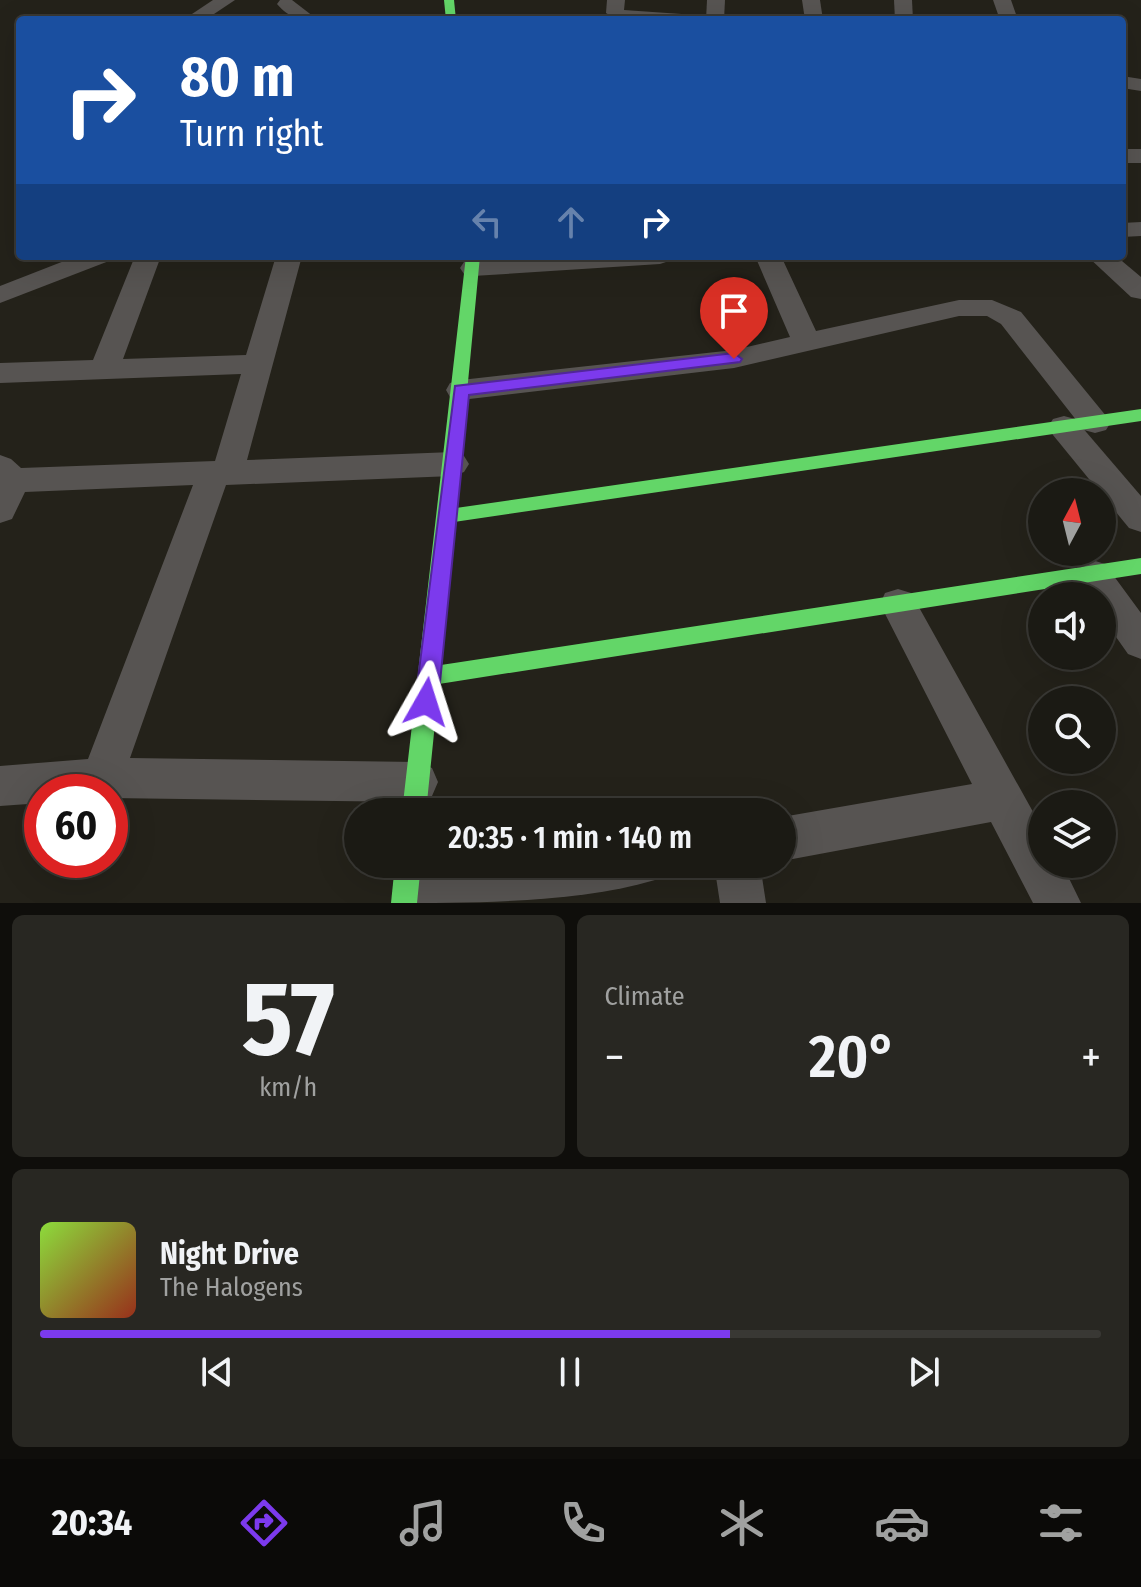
<!DOCTYPE html>
<html lang="en">
<head>
<meta charset="utf-8">
<style>
	:root { --surface:#1b1a14; --page:#282722; --text:#f1f3f6; --muted:#a0a1a0; --line:#393834; --accent:#7c3aed }
	body { margin:0; font-family:"Fira Sans Condensed",sans-serif; background:var(--page); color:var(--text); height:100vh; display:flex; flex-direction:column; font-size:30px; white-space:nowrap }
	* { box-sizing:border-box; margin:0 }
	p { font-size:26px; color:var(--muted) }
	.icon { flex:none; width:44px; height:44px; fill:none; stroke:currentColor; stroke-width:2; stroke-linecap:round; stroke-linejoin:round }
	.map { position:relative; height:903px; overflow:hidden }
	.drawer { display:flex; flex-direction:column; gap:12px; padding:12px; background:#0f0e0b; flex:1 }
	.drawer>* { flex:none }
	.banner { position:absolute; left:16px; top:16px; width:1110px; height:244px; border-radius:8px; box-shadow:0 8px 32px #0002,0 0 0 2px var(--line); background:#1a4fa0; color:#fff; overflow:hidden }
	.needle { width:52px; rotate:7deg }
	.controls { position:absolute; left:1028px; top:478px; display:grid; gap:16px }
	.controls a { display:grid; place-items:center; width:88px; height:88px; border-radius:50%; background:var(--surface); box-shadow:0 8px 32px #0002,0 0 0 2px var(--line); font-size:40px }
	.speed { position:absolute; left:24px; top:774px; display:flex; gap:16px; font-size:40px; font-weight:700; text-align:center }
	.speed>* { display:grid; place-content:center; width:104px; height:104px; border-radius:50%; background:var(--surface); box-shadow:0 8px 32px #0002,0 0 0 2px var(--line); line-height:1 }
	.speed .limit { border:12px solid #d22; background:#fff; color:#111 }
	.pin { position:absolute; display:grid; place-items:center; width:68px; height:68px; color:#fff; margin:-82px -34px; border-radius:50% 50% 50% 0; rotate:-45deg; box-shadow:0 0 8px #0007 }
	.pin .icon { rotate:45deg }
	.me { position:absolute; width:88px; margin:-44px; rotate:6deg; stroke-linejoin:round; filter:drop-shadow(0 0 6px #0008) }
	.turn { display:flex; align-items:center; gap:28px; height:168px; padding:0 32px; font-size:36px }
	.turn .icon { width:104px; height:104px; stroke-width:2.5 }
	.turn b { display:block; font-size:56px; line-height:68px }
	.lanes { display:flex; align-items:center; height:76px; padding:0 32px; background:#0003; justify-content:center; gap:40px; direction:ltr }
	.lanes .off { opacity:.35 }
	.big { font-size:60px; font-weight:600; line-height:1.1 }
	.drawer .widget { flex:1; display:flex; flex-direction:column; justify-content:center; gap:12px; min-width:0; padding:0 28px; border-radius:12px; background:var(--page) }
	.drawer .dial { align-items:center; gap:0 }
	.dial b { font-size:104px; line-height:1 }
	.song { display:flex; align-items:center; gap:24px }
	.cover { width:96px; height:96px; border-radius:12px; background:linear-gradient(135deg,hsl(90 70% 55%),hsl(10 70% 35%)) }
	.played { height:8px; border-radius:4px; background:linear-gradient(90deg,var(--accent) 65%,var(--line) 65%) }
	.keys { display:flex; justify-content:space-around; direction:ltr }
	.heat { display:flex; justify-content:space-between; align-items:center; font-size:44px; direction:ltr }
	.drawer .tiles { flex:1; display:grid; gap:12px; grid-template-columns:1fr 1fr }
	.widget:last-child { grid-column:span 2 }
	.trip { position:absolute; left:344px; top:798px; width:452px; height:80px; border-radius:40px; background:var(--surface); box-shadow:0 8px 32px #0002,0 0 0 2px var(--line); font-weight:600; line-height:80px; text-align:center }
	.dock { display:flex; height:128px; justify-content:space-around; align-items:center; background:#0b0a08; color:var(--muted) }
	.dock .icon { width:56px; height:56px }
	.dock .on { color:var(--accent) }
	.dock b { font-size:36px; color:var(--text) }
	.map>svg:first-child { display:block }
</style>
</head>
<body>
<div class="map">
<svg width="1141" height="903" viewBox="0 0 1141 903">
	<rect width="100%" height="100%" fill="#24221a"/>
	<g fill="none" stroke-linecap="round" stroke-linejoin="round">
		<g fill="#575452" fill-rule="evenodd">
			<path d="M213,0H235L205,20H183Z"/>
			<path d="M280,0H292L318,20C300,20 289,18 277,4Z"/>
			<path d="M607,0H625L624,10L696,15L705,20H617L606,13Z"/>
			<path d="M707,0H725L724,20H706Z"/>
			<path d="M802,0H820L823,20H805Z"/>
			<path d="M894,0H912L913,20H895Z"/>
			<path d="M993,0H1011L1018,20H1000Z"/>
			<path d="M1122,76L1141,79V91L1122,88Z"/>
			<rect x="1122" y="149" width="19" height="14"/>
			<path d="M1141,222V236L1122,237V223Z"/>
			<path d="M77,256H113L109,261L0,303V286Z"/>
			<path d="M135,256H161L123,359L246,355L276,256H302L247,460L453,452L464,456L469,464L464,472L453,476L226,485L130,758L417,762L432,768L438,782L432,796L417,802L110,798V792H42V803L0,806V766L88,759L193,485L25,492L12,519L0,523V455L11,459L21,468L215,461L241,374L0,383V363L93,360Z"/>
			<path d="M538,256H673L669,261L660,264L473,276L464,274L460,268L464,262L473,260Z"/>
			<path d="M755,256H781L816,331L959,300H992L1021,312L1111,422L1106,430L1095,433L1084,430L1001,324L987,316H959L734,368L461,400L450,397L446,390L450,383L461,380L734,350L790,337Z"/>
			<path d="M1087,256H1116L1141,277V299L1131,297Z"/>
			<path d="M1064,416L1075,419L1141,496V532L1129,528L1053,435L1048,427L1053,419Z"/>
			<path d="M1092,560L1105,564L1141,613V659L1128,654L1102,617V596H1087L1074,574L1079,564Z"/>
			<path d="M898,589L911,593L1042,828V864H1062L1081,903H1033L991,822L782,861V817L972,784L880,604L885,593Z"/>
			<path d="M507,864H662L655,880C578,903 474,903 392,903L399,887L415,880Z"/>
			<path d="M714,864H760L766,903H720Z"/>
		</g>
		<g fill="#63d668" fill-rule="evenodd">
			<path d="M444,0H454L456,20H446Z"/>
			<path d="M466,256H480L456,508L1141,409V421L454,522L441,665L1141,558V574L439,684L426,812H402Z"/>
			<path d="M395,864H421L417,903H391Z"/>
		</g>
	</g>
	<path fill="#7c3aed" stroke="#51269a" stroke-width="2" d="M734,353L742,359L740,362L469,395L438,702L434,710L426,712L418,710L415,702L455,386Z"/>
</svg>
<div class="controls">
<a><svg class="needle" viewBox="-14 -14 28 28"><path d="M0-13l5 13h-10z" fill="#e53935"/><path d="M0 13l5-13h-10z" fill="#a0a1a0"/></svg></a>
<a><svg class="icon" aria-label="sound" viewBox="0 0 24 24"><path d="M4 9h4l5-4v14l-5-4H4zM17 9q2 3 0 6"/></svg></a>
<a><svg class="icon" aria-label="search" viewBox="0 0 24 24"><circle cx="10" cy="10" r="6"/><path d="M15 15l6 6"/></svg></a>
<a><svg class="icon" aria-label="layers" viewBox="0 0 24 24"><path d="M12 4l9 5-9 5-9-5zM3 14l9 5 9-5"/></svg></a>
</div>
<div class="speed"><div class="limit">60</div></div>
<div class="pin" style="left:734px;top:359px;background:#d93025"><svg class="icon" aria-label="arrive" viewBox="0 0 24 24"><path d="M6 21V4h12l-3 4 3 4H6"/></svg></div>
<svg class="me" style="left:426px;top:702px" viewBox="-20 -20 40 40"><path d="M0-17L14 15 0 8-14 15z" fill="#7c3aed" stroke="#fff" stroke-width="4"/></svg>
<div class="trip">20:35 · 1 min · 140 m</div>
<div class="banner">
<div class="turn"><svg class="icon" aria-label="right" viewBox="0 0 24 24"><path d="M7 20v-9h11M14 6l5 5-5 5"/></svg><div><b>80 m</b>Turn right</div></div>
<div class="lanes"><svg class="icon off" aria-label="left" viewBox="0 0 24 24"><path d="M17 20v-9H6M10 6l-5 5 5 5"/></svg><svg class="icon off" aria-label="ahead" viewBox="0 0 24 24"><path d="M12 20V5M6 11l6-6 6 6"/></svg><svg class="icon" aria-label="right" viewBox="0 0 24 24"><path d="M7 20v-9h11M14 6l5 5-5 5"/></svg></div>
</div>
</div>
<section class="drawer">
<div class="tiles">
<div class="widget dial"><b>57</b><p>km/h</p></div>
<div class="widget"><p>Climate</p>
<div class="heat"><a>−</a><b class="big">20°</b><a>+</a></div>
</div>
<div class="widget">
<div class="song"><i class="cover"></i><div><b>Night Drive</b><p>The Halogens</p></div></div>
<div class="played"></div>
<div class="keys"><svg class="icon" aria-label="previous" viewBox="0 0 24 24"><path d="M18 5L8 12l10 7zM5 5v14"/></svg><svg class="icon" aria-label="pause" viewBox="0 0 24 24"><path d="M8 5v14M16 5v14"/></svg><svg class="icon" aria-label="next" viewBox="0 0 24 24"><path d="M6 5l10 7-10 7zM19 5v14"/></svg></div>
</div>
</div>
</section>
<nav class="dock">
<b>20:34</b>
<svg class="icon on" aria-label="directions" viewBox="0 0 24 24"><path d="M12 3l9 9-9 9-9-9zM9 14v-3h6M13 9l2 2-2 2"/></svg>
<svg class="icon" aria-label="music" viewBox="0 0 24 24"><path d="M9 18V5l10-2v13"/><circle cx="6" cy="18" r="3"/><circle cx="16" cy="16" r="3"/></svg>
<svg class="icon" aria-label="phone" viewBox="0 0 24 24"><path d="M5 4h4l2 5-3 2q2 4 5 5l2-3 5 2v4C11 20 4 13 5 4z"/></svg>
<svg class="icon" aria-label="climate" viewBox="0 0 24 24"><path d="M12 3v18M4 7l16 10M4 17L20 7"/></svg>
<svg class="icon" aria-label="car" viewBox="0 0 24 24"><path d="M5 17H2v-5l4-1 3-4h7l3 4 3 1v5h-3M9 17h6M6 11h13"/><circle cx="7" cy="17" r="2"/><circle cx="17" cy="17" r="2"/></svg>
<svg class="icon" aria-label="filters" viewBox="0 0 24 24"><path d="M4 7h16M4 17h16"/><circle cx="9" cy="7" r="2"/><circle cx="15" cy="17" r="2"/></svg>
</nav>
</body>
</html>
